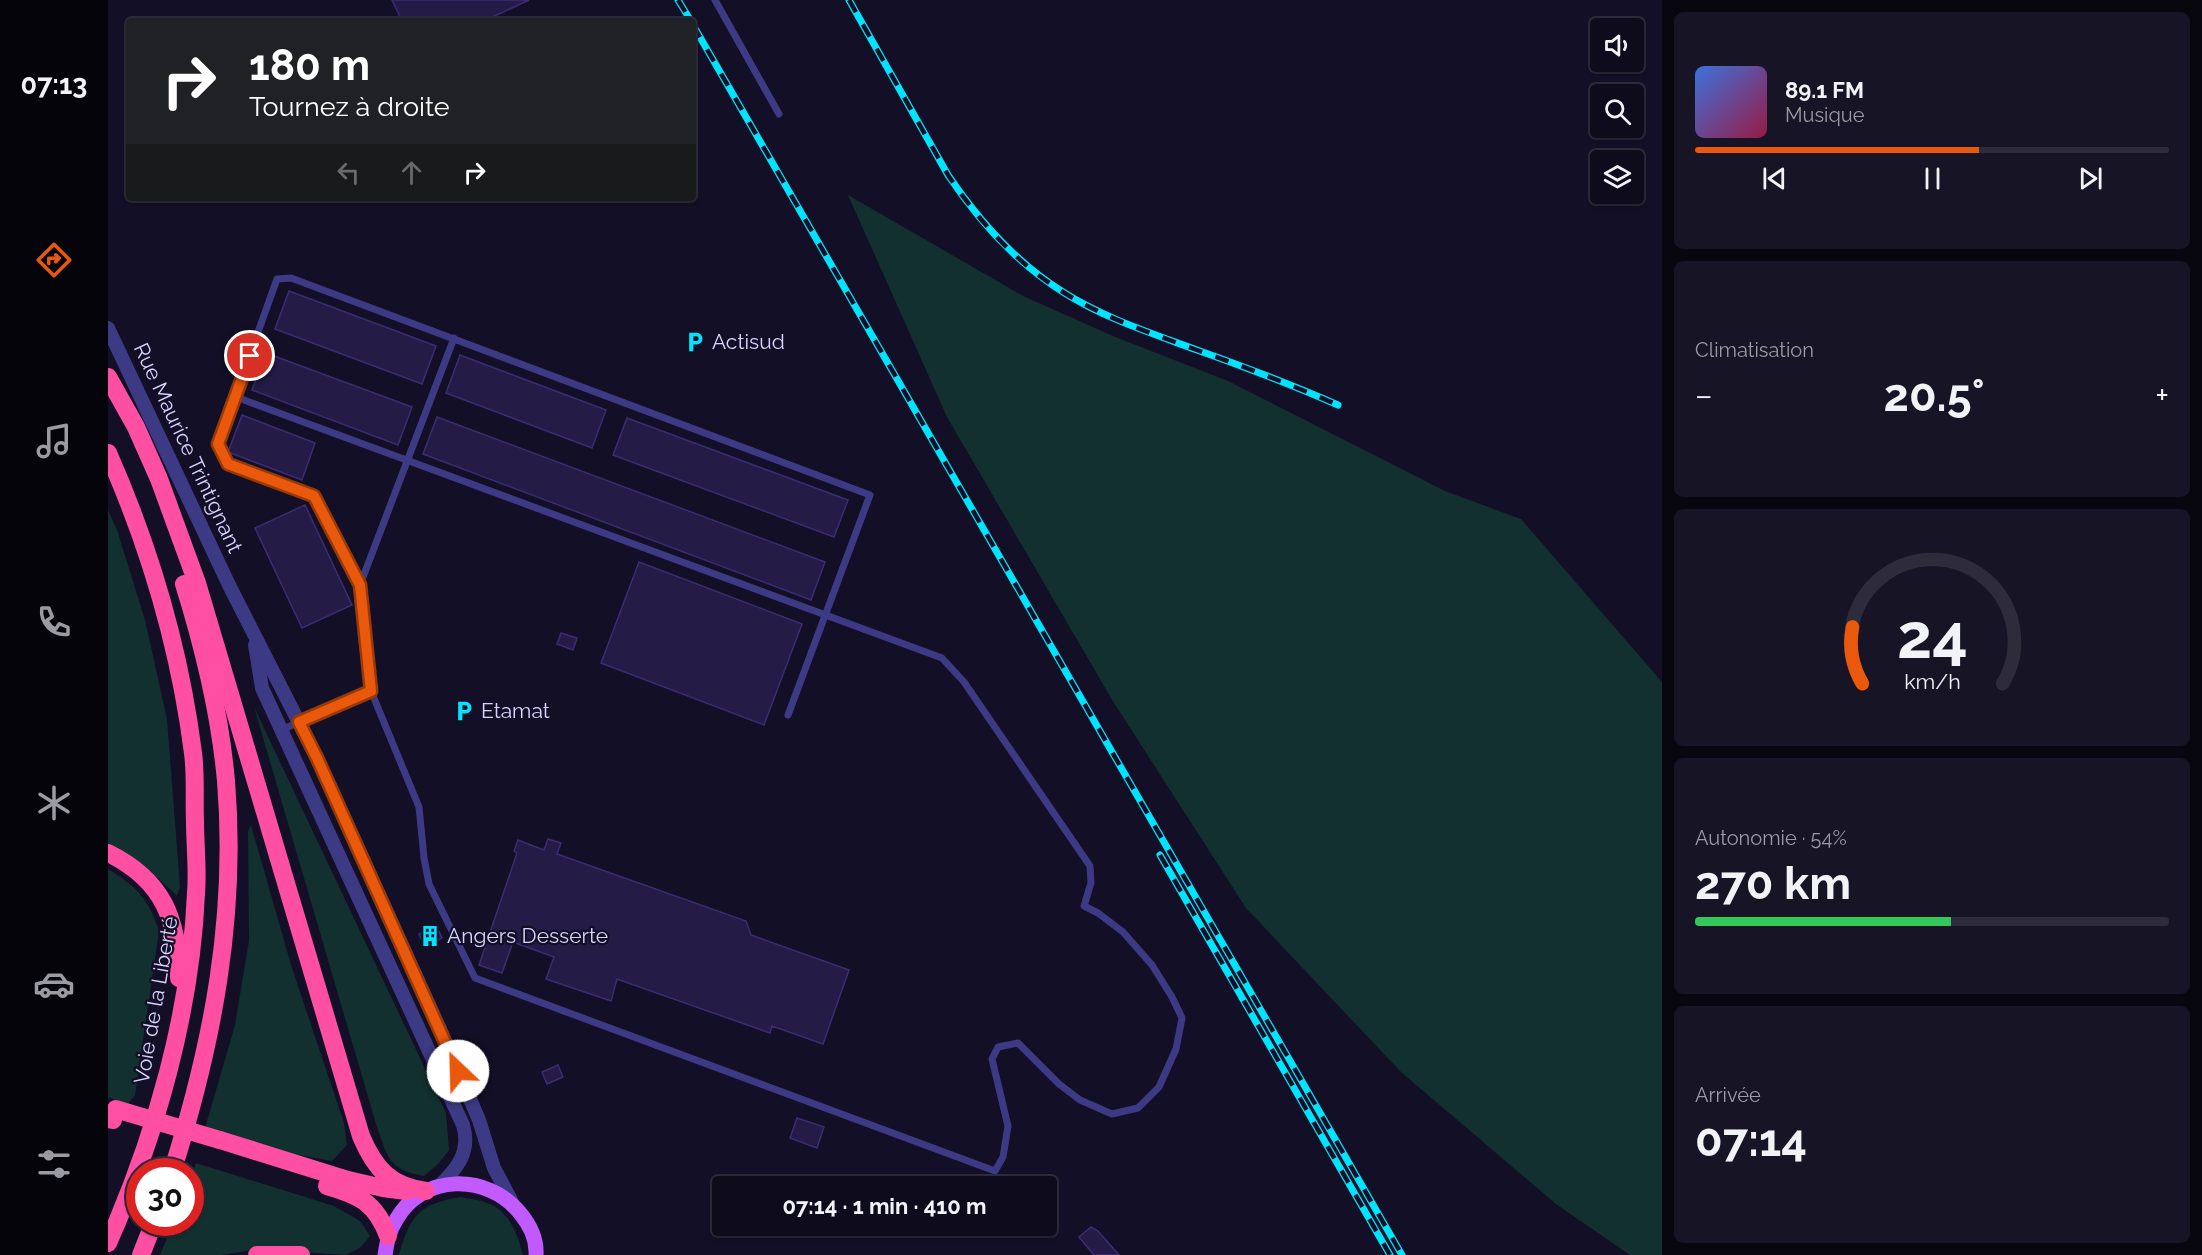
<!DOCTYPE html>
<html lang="fr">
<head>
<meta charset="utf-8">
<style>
	:root { --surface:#0e0b1c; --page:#171425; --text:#f1f3f6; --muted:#9b9ba3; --line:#2e2b3b; --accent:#ea580c }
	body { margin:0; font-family:Raleway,sans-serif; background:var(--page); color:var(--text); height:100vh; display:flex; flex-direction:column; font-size:22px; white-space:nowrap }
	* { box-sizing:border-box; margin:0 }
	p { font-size:20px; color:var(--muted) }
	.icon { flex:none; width:33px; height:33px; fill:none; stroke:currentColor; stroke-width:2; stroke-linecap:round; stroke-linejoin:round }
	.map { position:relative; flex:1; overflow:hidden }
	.panel { display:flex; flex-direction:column; gap:12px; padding:12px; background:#08060f; width:540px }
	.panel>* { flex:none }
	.hud { position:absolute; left:18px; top:18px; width:570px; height:183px; border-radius:6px; box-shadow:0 2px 4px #0004,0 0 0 2px var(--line); background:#202124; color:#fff; overflow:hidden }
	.tools { position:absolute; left:1482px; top:18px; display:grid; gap:12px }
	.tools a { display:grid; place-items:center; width:54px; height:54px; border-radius:6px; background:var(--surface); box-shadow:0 2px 4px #0004,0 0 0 2px var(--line); font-size:30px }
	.speed { position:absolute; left:18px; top:1158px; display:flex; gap:12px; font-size:30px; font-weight:700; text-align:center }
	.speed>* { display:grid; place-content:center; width:78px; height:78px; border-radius:50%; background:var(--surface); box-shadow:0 2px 4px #0004,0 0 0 2px var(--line); line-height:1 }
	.speed .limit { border:9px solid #d22; background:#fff; color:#111 }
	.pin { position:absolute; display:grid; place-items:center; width:51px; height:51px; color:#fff; margin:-26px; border:3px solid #fff; border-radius:50%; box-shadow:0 2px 6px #0007 }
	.me { position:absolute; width:66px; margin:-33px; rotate:336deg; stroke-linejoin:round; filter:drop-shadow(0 0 4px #0008) }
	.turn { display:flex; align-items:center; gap:21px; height:126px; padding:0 24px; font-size:27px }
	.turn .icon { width:78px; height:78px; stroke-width:2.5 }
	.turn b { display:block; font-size:42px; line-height:51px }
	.lanes { display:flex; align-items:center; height:57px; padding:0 24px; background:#0003; justify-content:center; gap:30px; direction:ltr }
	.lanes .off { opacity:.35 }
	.big { font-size:45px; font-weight:700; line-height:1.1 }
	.panel .widget { flex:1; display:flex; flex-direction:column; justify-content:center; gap:9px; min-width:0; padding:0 21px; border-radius:9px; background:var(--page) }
	.panel .dial { align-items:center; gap:0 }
	.dial svg { height:156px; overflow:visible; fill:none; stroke:var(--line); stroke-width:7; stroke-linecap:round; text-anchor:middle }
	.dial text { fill:var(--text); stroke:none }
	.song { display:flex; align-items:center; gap:18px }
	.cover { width:72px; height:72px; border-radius:9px; background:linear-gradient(135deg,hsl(220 70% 55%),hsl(340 70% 35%)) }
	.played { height:6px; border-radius:3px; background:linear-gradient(90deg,var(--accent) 60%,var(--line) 60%) }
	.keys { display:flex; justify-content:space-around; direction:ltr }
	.heat { display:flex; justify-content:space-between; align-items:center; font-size:33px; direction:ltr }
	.charge { height:9px; border-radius:4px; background:linear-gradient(90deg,#34c759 54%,var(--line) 0) }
	.trip { position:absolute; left:604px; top:1176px; width:345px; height:60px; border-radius:6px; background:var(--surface); box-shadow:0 2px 4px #0004,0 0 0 2px var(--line); font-weight:700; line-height:60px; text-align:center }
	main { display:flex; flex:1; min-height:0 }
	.dock { display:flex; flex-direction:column; width:108px; justify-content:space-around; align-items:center; background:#06040b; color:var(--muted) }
	.dock .icon { width:42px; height:42px }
	.dock .selected { color:var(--accent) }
	.dock b { font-size:27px; color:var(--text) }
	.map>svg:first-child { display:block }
</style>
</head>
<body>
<main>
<nav class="dock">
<b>07:13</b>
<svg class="icon selected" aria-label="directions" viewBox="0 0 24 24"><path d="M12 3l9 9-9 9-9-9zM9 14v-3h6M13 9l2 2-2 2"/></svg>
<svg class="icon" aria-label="music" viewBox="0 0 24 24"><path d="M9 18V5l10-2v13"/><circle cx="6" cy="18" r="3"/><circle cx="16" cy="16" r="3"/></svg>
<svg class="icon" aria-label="phone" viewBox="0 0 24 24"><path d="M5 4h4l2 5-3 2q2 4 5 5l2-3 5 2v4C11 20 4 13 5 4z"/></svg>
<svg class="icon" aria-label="climate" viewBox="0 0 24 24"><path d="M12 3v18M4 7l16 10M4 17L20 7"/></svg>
<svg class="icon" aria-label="car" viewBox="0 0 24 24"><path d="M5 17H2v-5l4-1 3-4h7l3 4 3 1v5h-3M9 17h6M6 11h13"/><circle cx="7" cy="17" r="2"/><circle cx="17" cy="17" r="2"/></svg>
<svg class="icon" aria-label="filters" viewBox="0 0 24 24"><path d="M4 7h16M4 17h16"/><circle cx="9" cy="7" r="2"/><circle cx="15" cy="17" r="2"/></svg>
</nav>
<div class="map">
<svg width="1554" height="1255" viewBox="0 0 1554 1255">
	<rect width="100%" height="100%" fill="#130f26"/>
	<g fill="#12302f">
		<path d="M740,195L915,296L1005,336L1120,381L1337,491L1413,519L1554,682V1255H1522L1448,1204L1293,1072L1138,908L1006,703L839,417Z"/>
		<path d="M0,510L9,530L37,620L59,719L72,887L69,896L40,869L0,847Z"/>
		<path d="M146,707L338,1113L341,1150L331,1163L316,1176C279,1170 279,1155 268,1124Z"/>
		<path d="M143,825L184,968L236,1123L239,1145L224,1161L190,1155L97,1128L127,1025L141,941L140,831Z"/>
		<path d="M0,869C29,887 40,898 51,931L27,1095L19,1105L0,1097Z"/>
		<path d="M88,1163L226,1206L252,1221L262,1236L253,1247L238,1255L150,1249L114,1255H52L65,1223L82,1222L83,1178Z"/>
		<path d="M353,1197C362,1199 373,1200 382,1204C402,1213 410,1235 415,1255H291C302,1215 311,1204 353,1197Z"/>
	</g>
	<g fill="#241b47" stroke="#3b2d73" stroke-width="1.5">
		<path d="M284,0H421L376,21H294Z"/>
		<path d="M181,291L328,346L314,384L167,329Z"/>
		<path d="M158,353L304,407L290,445L144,390Z"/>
		<path d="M352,355L498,410L484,448L338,393Z"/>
		<path d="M134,415L207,443L194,480L120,452Z"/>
		<path d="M329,417L717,562L703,600L315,454Z"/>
		<path d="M519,418L740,500L726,537L505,455Z"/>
		<path d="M197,505L244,605L194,628L147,528Z"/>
		<path d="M531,562L694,624L656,725L493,663Z"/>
		<path d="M453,633L469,638L465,650L449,644Z"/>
		<path d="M440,839L453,843L449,854L638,921L643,935L741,970L715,1044L664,1026L662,1033L509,979L503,1001L438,979L446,957L405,942L394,973L371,965L409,853L406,851L410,840L436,850Z"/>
		<path d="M328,925L334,938L317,947L311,934Z"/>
		<path d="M450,1065L455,1077L439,1084L434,1072Z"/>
		<path d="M689,1118L716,1127L709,1148L682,1138Z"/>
		<path d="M983,1227L990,1231L1011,1255H986L971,1237Z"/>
	</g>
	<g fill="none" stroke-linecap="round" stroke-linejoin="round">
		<g stroke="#3d3a85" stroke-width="7">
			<path d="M607,0L671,114"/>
			<path d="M128,397L834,658L856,682L982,866L983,883L976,906L990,913L1015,932L1044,965L1064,997L1074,1018L1068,1049L1051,1087L1030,1108L1004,1114L972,1100L951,1084L910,1043L890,1047L884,1059L900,1126L895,1157L887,1171L367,978L321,884L316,858L311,807L263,691L173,730"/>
			<path d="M252,585L206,496L120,464L110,444L169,279L183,278L762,495L680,715"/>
			<path d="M263,691L252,585L346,338"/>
		</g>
		<g stroke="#3d3a85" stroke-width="14">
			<path d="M0,328L121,585L209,758L331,1027L371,1120L386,1168L404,1202"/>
			<path d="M147,645L154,688L355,1125C363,1152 349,1169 331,1186"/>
		</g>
		<path stroke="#c25bff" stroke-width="15" d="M277,1255C279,1242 281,1231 288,1220C314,1173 380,1173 412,1213C422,1225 429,1240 428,1255"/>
		<g stroke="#ff4fa3" stroke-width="18">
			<path d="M0,377L28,427L51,479L89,583L253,1136C267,1169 282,1186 318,1191"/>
			<path d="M0,453C42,548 72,651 85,753C88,775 86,799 87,821C87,845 90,870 88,893C83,1012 48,1135 0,1243"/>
			<path d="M0,853C55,880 70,919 71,978"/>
			<path d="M0,1119L5,1120"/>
			<path d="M112,1140L240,1180L275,1188L298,1191"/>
			<path d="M64,1172C105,1043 129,916 118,781C112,714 96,648 76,584"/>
			<path d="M219,1186C251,1195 268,1203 280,1236"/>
			<path d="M33,1255L46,1222"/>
			<path d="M149,1255H193"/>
		</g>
		<defs>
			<g id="rail">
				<path d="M570,0L583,21"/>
				<path d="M741,0L840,175C871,221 907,262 955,292C996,318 1043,333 1089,350C1137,367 1184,385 1230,405"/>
				<path d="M585,25L1294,1255"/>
				<path d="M1052,855L1282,1255"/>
			</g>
		</defs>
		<use href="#rail" stroke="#00e5ff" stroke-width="7"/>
		<use href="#rail" stroke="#130f26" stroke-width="4.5" stroke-dasharray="14" stroke-linecap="butt"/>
		<path stroke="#ff4fa3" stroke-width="18" d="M8,1109L112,1140"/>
	</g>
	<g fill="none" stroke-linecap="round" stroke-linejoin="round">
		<defs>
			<path id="route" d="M142,356L110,444L120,464L206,496L252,585L263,691L191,722L209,758L350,1071"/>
		</defs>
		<use href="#route" stroke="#983908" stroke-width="15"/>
		<use href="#route" stroke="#ea580c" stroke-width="10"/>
	</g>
	<defs>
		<symbol id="parking-bare" viewBox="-9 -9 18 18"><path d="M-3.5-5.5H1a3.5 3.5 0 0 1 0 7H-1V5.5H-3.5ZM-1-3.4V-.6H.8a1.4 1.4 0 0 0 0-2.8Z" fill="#00e5ff" stroke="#130f26" stroke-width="2.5" paint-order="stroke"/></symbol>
		<symbol id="building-bare" viewBox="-9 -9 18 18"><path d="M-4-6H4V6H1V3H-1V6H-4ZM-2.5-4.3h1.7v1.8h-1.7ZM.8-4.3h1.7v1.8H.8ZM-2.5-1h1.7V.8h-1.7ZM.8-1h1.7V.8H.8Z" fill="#00e5ff" stroke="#130f26" stroke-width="2.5" paint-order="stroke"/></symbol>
	</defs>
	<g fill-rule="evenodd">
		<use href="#parking-bare" x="572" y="327" width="30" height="30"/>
		<use href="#parking-bare" x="341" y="696" width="30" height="30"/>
		<use href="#building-bare" x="307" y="921" width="30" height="30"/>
	</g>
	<g text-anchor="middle" stroke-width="4.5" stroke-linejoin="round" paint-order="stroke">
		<g font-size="21" fill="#d9d4ff" stroke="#130f26" text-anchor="start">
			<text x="604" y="349">Actisud</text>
			<text x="373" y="718">Etamat</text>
			<text x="339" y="943">Angers Desserte</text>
		</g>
		<g font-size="21" fill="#d9d4ff" stroke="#130f26">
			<text transform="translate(80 448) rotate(65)" y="7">Rue Maurice Trintignant</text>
			<text transform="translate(48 1000) rotate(-80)" y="7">Voie de la Liberté</text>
		</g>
	</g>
</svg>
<div class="tools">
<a><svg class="icon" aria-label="sound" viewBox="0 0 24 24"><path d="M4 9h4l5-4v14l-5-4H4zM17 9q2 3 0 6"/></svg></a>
<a><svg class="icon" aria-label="search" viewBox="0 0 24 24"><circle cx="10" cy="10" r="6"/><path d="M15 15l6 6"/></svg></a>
<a><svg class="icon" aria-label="layers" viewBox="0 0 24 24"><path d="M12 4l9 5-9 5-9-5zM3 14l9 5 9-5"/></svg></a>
</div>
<div class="speed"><div class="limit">30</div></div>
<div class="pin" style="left:142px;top:356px;background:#d93025"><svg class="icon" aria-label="arrive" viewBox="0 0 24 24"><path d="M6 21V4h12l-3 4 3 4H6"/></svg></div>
<svg class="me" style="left:350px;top:1071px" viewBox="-20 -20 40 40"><circle r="19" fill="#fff"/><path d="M0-13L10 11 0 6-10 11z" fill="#ea580c"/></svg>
<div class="trip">07:14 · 1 min · 410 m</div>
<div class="hud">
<div class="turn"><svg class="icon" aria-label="right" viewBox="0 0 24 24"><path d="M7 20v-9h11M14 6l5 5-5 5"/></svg><div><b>180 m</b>Tournez à droite</div></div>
<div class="lanes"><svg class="icon off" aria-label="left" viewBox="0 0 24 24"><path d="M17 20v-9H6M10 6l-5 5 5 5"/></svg><svg class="icon off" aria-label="ahead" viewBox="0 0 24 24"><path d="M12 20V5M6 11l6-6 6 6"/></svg><svg class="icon" aria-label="right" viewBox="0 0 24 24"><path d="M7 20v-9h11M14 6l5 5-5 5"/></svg></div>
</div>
</div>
<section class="panel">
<div class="widget">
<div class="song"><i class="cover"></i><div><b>89.1 FM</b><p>Musique</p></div></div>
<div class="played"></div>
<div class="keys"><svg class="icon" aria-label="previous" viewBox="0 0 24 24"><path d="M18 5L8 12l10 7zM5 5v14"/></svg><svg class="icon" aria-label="pause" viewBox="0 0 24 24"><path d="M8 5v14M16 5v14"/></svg><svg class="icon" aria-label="next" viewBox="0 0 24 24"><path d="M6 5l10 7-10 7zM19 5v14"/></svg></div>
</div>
<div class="widget"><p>Climatisation</p>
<div class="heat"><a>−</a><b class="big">20.5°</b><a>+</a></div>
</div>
<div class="widget dial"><svg viewBox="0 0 100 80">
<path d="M14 69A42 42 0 1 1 86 69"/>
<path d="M14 69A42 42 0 0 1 9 40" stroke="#ea580c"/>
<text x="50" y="56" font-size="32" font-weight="700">24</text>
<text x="50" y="72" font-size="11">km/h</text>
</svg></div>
<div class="widget"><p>Autonomie · 54%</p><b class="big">270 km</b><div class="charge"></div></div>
<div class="widget"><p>Arrivée</p><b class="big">07:14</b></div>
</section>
</main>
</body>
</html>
